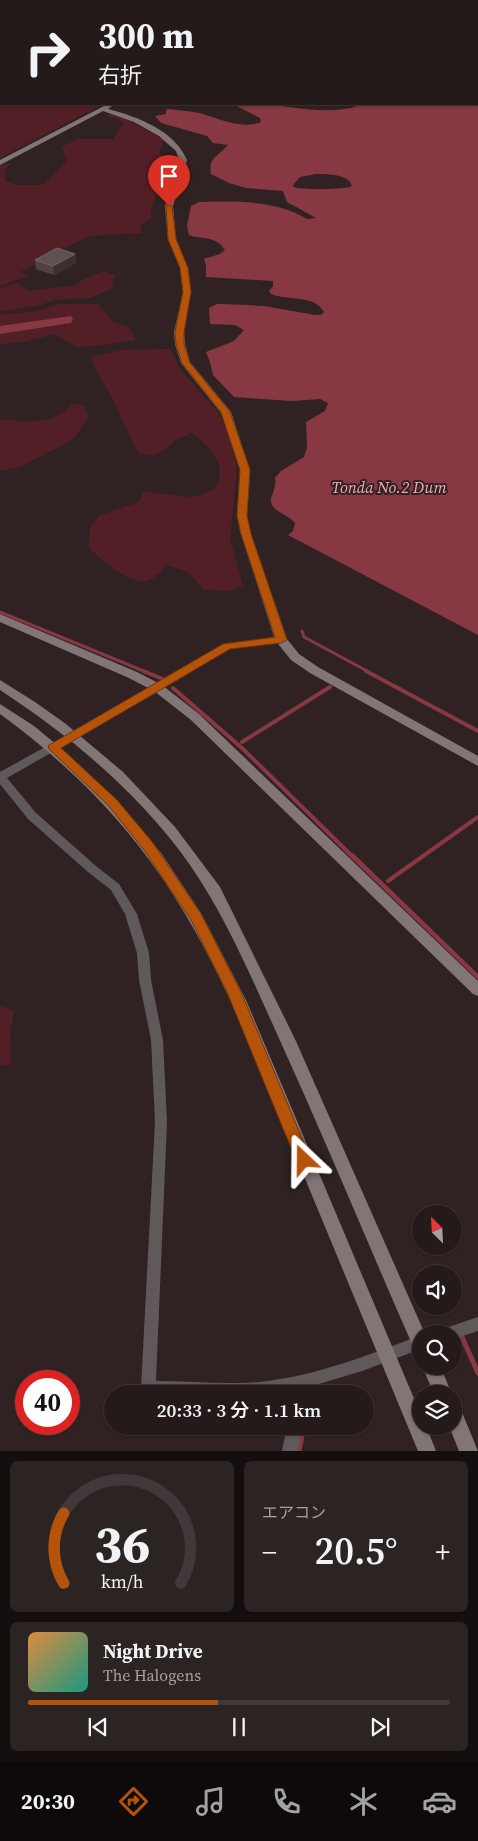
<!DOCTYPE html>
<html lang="ja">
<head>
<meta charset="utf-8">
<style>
	:root { --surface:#241a1a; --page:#2c2323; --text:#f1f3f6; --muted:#a3a1a2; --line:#413839; --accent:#b45309 }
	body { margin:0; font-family:"Source Serif 4","Noto Sans JP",serif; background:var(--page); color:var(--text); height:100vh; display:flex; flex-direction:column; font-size:19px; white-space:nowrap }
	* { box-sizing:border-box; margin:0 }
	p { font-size:16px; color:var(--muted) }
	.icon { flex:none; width:28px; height:28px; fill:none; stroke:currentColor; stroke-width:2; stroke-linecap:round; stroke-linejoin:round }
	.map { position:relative; height:1451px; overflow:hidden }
	.details { display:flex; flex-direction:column; gap:10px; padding:10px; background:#140e0e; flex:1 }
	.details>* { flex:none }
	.top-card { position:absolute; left:0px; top:0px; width:479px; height:105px; box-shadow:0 1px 4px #0004,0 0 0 1px var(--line); background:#241a1a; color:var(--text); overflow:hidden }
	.needle { width:32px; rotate:336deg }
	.buttons { position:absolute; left:412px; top:1205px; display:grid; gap:10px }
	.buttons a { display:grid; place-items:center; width:50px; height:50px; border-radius:50%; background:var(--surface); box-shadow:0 1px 4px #0004,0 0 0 1px var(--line); font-size:25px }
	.speed { position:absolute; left:15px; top:1370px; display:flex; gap:10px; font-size:25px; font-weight:700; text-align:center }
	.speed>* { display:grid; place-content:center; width:65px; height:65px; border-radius:50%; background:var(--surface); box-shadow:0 1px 4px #0004,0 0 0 1px var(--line); line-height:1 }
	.speed .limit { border:8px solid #d22; background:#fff; color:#111 }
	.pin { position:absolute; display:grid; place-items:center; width:42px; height:42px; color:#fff; margin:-51px -21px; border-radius:50% 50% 50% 0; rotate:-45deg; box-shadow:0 0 5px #0007 }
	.pin .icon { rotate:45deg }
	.me { position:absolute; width:55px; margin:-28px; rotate:337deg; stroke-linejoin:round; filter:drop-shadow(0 0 4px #0008) }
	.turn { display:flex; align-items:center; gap:18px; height:105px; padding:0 15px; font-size:22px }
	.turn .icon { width:65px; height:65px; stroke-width:2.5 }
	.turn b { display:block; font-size:35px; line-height:42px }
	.big { font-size:38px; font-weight:600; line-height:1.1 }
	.details .widget { flex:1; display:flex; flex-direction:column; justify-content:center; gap:8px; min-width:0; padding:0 18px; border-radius:8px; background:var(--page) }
	.details .dial { align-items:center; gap:0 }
	.dial svg { height:130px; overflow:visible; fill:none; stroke:var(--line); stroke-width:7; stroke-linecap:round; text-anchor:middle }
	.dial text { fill:var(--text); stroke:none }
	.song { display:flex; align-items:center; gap:15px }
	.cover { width:60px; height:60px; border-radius:8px; background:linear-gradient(135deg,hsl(30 70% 55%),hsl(170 70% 35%)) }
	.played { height:5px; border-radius:2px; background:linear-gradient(90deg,var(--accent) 45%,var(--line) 45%) }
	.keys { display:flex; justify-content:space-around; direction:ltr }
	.heat { display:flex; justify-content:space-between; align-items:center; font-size:28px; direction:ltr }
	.details .tiles { flex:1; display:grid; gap:10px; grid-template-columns:1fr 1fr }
	.widget:last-child { grid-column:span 2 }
	.trip { position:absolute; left:104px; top:1385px; width:270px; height:50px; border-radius:25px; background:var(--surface); box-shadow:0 1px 4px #0004,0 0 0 1px var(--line); font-weight:600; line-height:50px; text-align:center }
	.dock { display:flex; height:80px; justify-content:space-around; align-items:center; background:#0e0a0a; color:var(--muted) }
	.dock .icon { width:35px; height:35px }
	.dock .current { color:var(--accent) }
	.dock b { font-size:22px; color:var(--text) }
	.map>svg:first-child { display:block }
</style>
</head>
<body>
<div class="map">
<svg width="478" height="1451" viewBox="0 0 478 1451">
	<rect width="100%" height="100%" fill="#302223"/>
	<g fill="#511f25">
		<path d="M0,0H363L1,1V104H103L0,158Z"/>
		<path d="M109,114L122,117L165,140L159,151L171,167C164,185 150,200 151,219L141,224V233L89,236L20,272L28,276L0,286V165L12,163L5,169V181L17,185H43L67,161L62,147L77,139H113L123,124L120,120L106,116Z"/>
		<path d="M103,271L115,275L111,289L90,298L54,300L41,305L0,312V288L18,283L28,291L76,285L84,279Z"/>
		<path d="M60,304H98L113,322L129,327L136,340L79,348L54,334L23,342L0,344V315L38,311Z"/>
		<path d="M153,349H171L180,369L217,411L227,430L237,469L230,539L243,586L229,591L204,590L188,572L167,565C162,570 155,578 149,580C131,587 102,560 89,548L90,528L100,515L139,502L143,492C171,492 188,504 215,489C217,484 220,478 220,473C221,458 203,441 192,433L174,441L167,448L153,456L139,454L109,392L94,367L91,357L122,350Z"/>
		<path d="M71,404L84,405L89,417L74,438L61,446L20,467L0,471V419C18,421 43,424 59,415C64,413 68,407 71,404Z"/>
		<path d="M0,1006L14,1011L10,1035L11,1064L0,1066Z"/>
	</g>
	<g fill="#883842" fill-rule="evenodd">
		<path d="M407,0H478V635L288,535L293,531L295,523C289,515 273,512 271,502C270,495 277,489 275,478L281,471L304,457L307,448L306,422L325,411L328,403L320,399L292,401L234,397L213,375L210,362L206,352L234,341L244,330L235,325L210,324L209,308L217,304H223L264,306L315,315H321L324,312C314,294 288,301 271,294L269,291L273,286V281L206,277V265L204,259L220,254L225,250C216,235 202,240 189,235L187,226L191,206L199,202C234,201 277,200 307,219L316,218L287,202L283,191L246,188L229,183L211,174C208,157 218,157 228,145L213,143L207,136L161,123L155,116L166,114V110L168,109C178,110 189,111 199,113C217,118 243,130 261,122L260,118L233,104C274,100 314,117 355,107L357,104H478V1ZM316,174C327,174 349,174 352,186C344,190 300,190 294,187L293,185L300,177Z"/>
		<path d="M71,316L73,319L71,323L0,334V326Z"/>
		<path d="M353,853L478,974V980L349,856Z"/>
	</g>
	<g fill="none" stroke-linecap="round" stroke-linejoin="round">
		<g stroke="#883842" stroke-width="3">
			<path d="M0,612L146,672"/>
			<path d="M302,631L304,637L369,672"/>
		</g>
		<g stroke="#883842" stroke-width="4">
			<path d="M143,671L163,679"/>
			<path d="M366,671L478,731"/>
			<path d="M173,688L243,749L354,858"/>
			<path d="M242,742L330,687"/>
			<path d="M388,881L478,817"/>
		</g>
		<g stroke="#883842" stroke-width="5">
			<path d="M462,1337L478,1373"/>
			<path d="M311,1394L312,1390"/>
			<path d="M299,1451L304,1426"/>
		</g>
		<g fill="#605959" fill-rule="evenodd">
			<path d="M281,637L284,638L286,640L284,642L229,649L161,690L7,778L36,813L96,866L119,884L137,914L149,953L151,980L163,1040L167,1122L156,1381C190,1381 225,1385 259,1382C316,1376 369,1355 421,1335V1349L362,1371L309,1387L308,1394H294V1391L278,1394H144L141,1388L155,1122L151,1040L139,980L137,953L125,914L111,890L88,872L28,819L0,784V772L155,686L224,644Z"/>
			<path d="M478,1317V1331L454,1339V1334H441L443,1329Z"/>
			<path d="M287,1426H302L298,1451H282Z"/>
		</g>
		<g fill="#817575" fill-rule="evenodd">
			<rect x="363" y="0" width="6" height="1"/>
			<path d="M106,105H110L112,106L108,109C138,117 174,130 187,160L173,206L176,239L188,268L191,292L184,332L185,344L190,362L231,412L250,470L247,516L251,534L287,639L299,654L318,667L478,756V766L310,673L291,660L275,640L241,534L237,516L240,470L221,413L181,363L175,344L174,332L183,292L180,268L168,239L165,206L179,160L176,151L159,136L134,122L103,111L0,165V160Z"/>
			<path d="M0,614L137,672L162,685L199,714L478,981V996L473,994L191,720L154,691L129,678L0,622Z"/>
			<path d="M0,680L35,702L66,724L123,772L175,827L220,887L295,1039L425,1334H421V1354L415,1351C367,1242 322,1132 273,1025C248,970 224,914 190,865C140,794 72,737 0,690Z"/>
			<path d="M0,704L34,726L62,749L114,798L161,853L201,913L246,1000L421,1415V1426H426L436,1451H418L243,1029C185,894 120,802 0,714Z"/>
			<path d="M422,1366H440L452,1394H434Z"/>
			<path d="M454,1408L461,1410L478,1451H459L449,1426H454Z"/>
		</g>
	</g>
	<path fill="#504242" d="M75,254L76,263L54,275L36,269L35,260Z"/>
	<g fill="#3d2f2f">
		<path d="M1,92V102H0V93Z"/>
		<path d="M75,254L76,263L54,275L53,266Z"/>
	</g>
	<g fill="#5f5151" stroke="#726565">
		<path d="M0,80H1V92L0,93Z"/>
		<path d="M57,248L75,254L53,266L35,260Z"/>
	</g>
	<path fill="#b45309" stroke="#753606" d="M166,204L172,206L176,239L188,268L191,292L184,332V344L190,363L230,412L250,470L247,516L251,534L287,640L281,643L230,649L61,748L117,800L153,843L201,914L241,992L311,1160L309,1164L304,1166L298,1164L296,1160L227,992L191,920L144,850L108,805L48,748L49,745L223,644L275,637L241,534L237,516L240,470L221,412L182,363L176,344L175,332L183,292L180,268L168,239Z"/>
	<g text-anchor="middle" stroke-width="4" stroke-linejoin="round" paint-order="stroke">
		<g font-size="16" font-style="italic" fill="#f1aaae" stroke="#302223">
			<text x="389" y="493">Tonda No.2 Dum</text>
		</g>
	</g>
</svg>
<div class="buttons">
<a><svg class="needle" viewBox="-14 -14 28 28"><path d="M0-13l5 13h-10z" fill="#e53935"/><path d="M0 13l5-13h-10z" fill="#a3a1a2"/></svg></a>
<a><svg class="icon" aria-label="sound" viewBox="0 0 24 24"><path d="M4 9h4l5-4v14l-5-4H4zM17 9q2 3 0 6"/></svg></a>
<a><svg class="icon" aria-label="search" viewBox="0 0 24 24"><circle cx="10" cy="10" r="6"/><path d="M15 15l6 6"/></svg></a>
<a><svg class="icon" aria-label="layers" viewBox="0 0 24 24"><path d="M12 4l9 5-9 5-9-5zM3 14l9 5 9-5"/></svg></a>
</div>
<div class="speed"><div class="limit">40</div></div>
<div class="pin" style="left:169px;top:206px;background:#d93025"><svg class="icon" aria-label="arrive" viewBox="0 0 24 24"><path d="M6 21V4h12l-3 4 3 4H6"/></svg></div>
<svg class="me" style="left:304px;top:1160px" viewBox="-20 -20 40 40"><path d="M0-17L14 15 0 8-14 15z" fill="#b45309" stroke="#fff" stroke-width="4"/></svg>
<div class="trip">20:33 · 3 分 · 1.1 km</div>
<div class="top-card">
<div class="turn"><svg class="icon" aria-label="right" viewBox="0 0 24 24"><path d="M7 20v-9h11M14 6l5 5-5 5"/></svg><div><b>300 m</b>右折</div></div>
</div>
</div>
<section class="details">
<div class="tiles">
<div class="widget dial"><svg viewBox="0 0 100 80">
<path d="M14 69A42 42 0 1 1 86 69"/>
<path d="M14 69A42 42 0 0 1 14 26" stroke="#b45309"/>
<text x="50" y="56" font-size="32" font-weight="700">36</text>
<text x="50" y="72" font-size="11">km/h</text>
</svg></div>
<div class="widget"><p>エアコン</p>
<div class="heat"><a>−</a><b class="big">20.5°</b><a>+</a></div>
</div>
<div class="widget">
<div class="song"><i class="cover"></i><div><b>Night Drive</b><p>The Halogens</p></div></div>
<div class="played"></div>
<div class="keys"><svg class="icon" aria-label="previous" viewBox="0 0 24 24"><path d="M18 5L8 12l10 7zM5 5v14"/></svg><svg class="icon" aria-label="pause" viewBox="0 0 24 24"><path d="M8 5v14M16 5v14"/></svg><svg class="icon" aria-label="next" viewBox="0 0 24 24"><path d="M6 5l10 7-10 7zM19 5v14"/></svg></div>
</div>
</div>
</section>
<nav class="dock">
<b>20:30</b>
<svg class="icon current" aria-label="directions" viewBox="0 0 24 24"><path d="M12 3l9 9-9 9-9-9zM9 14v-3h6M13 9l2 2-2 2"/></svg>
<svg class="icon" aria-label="music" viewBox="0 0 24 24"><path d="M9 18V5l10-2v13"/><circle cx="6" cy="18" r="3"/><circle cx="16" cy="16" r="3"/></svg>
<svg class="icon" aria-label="phone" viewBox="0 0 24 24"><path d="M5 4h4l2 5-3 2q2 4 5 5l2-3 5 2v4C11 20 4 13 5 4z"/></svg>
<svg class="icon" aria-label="climate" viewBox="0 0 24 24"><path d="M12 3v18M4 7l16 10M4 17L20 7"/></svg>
<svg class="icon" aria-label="car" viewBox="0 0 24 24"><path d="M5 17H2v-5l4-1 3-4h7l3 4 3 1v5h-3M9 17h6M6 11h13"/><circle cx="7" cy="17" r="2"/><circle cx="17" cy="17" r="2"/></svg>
</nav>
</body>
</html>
